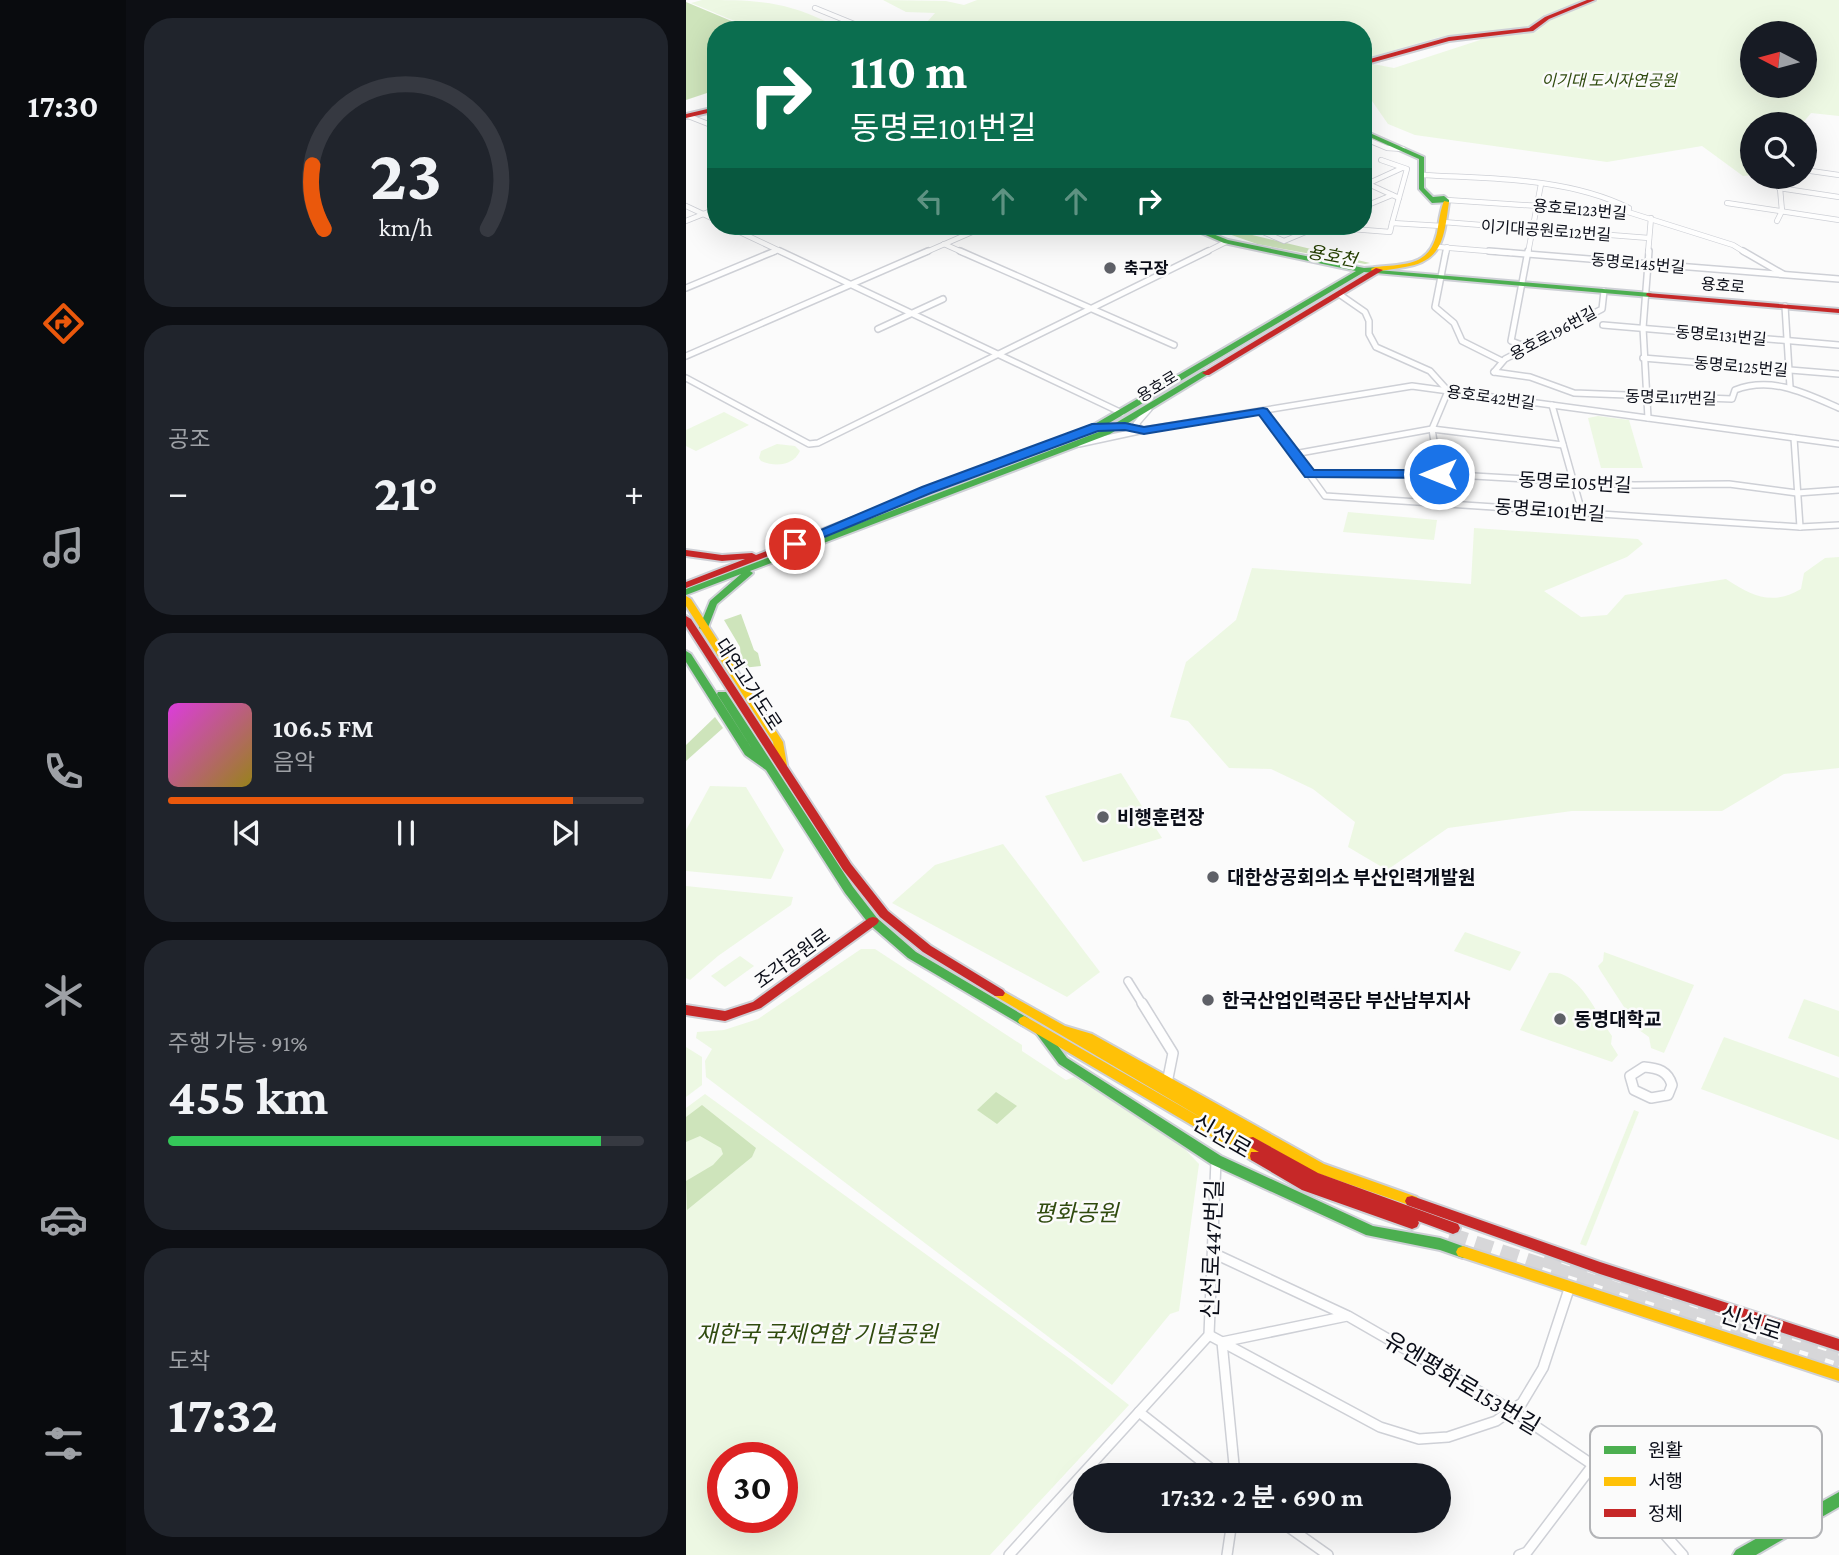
<!DOCTYPE html>
<html lang="ko">
<head>
<meta charset="utf-8">
<style>
	:root { --surface:#171b24; --page:#20242c; --text:#f1f3f6; --muted:#9ea1a6; --line:#363941; --accent:#ea580c }
	body { margin:0; font-family:"Crimson Pro","Noto Sans KR",serif; background:var(--page); color:var(--text); height:100vh; display:flex; flex-direction:column; font-size:26px; white-space:nowrap }
	* { box-sizing:border-box; margin:0 }
	p { font-size:23px; color:var(--muted) }
	.icon { flex:none; width:38px; height:38px; fill:none; stroke:currentColor; stroke-width:2; stroke-linecap:round; stroke-linejoin:round }
	.map { position:relative; flex:1; overflow:hidden }
	.details { display:flex; flex-direction:column; gap:18px; padding:18px; background:#0d0f14; width:560px }
	.details>* { flex:none }
	.guide { position:absolute; left:21px; top:21px; width:665px; height:214px; border-radius:28px; box-shadow:0 7px 28px #0002; background:#0b6e4f; color:#fff; overflow:hidden }
	.needle { width:46px; rotate:276deg }
	.buttons { position:absolute; left:1054px; top:21px; display:grid; gap:14px }
	.buttons a { display:grid; place-items:center; width:77px; height:77px; border-radius:50%; background:var(--surface); box-shadow:0 7px 28px #0002; font-size:35px }
	.speed { position:absolute; left:21px; top:1442px; display:flex; gap:14px; font-size:35px; font-weight:700; text-align:center }
	.speed>* { display:grid; place-content:center; width:91px; height:91px; border-radius:50%; background:var(--surface); box-shadow:0 7px 28px #0002; line-height:1 }
	.speed .limit { border:10px solid #d22; background:#fff; color:#111 }
	.pin { position:absolute; display:grid; place-items:center; width:60px; height:60px; color:#fff; margin:-30px; border:4px solid #fff; border-radius:50%; box-shadow:0 2px 7px #0007 }
	.me { position:absolute; width:77px; margin:-38px; rotate:270deg; stroke-linejoin:round; filter:drop-shadow(0 0 5px #0008) }
	.turn { display:flex; align-items:center; gap:24px; height:147px; padding:0 28px; font-size:32px }
	.turn .icon { width:91px; height:91px; stroke-width:2.5 }
	.turn b { display:block; font-size:49px; line-height:60px }
	.lanes { display:flex; align-items:center; height:66px; padding:0 28px; background:#0003; justify-content:center; gap:35px; direction:ltr }
	.lanes .off { opacity:.35 }
	.big { font-size:52px; font-weight:700; line-height:1.1 }
	.details .widget { flex:1; display:flex; flex-direction:column; justify-content:center; gap:10px; min-width:0; padding:0 24px; border-radius:28px; background:var(--page) }
	.details .dial { align-items:center; gap:0 }
	.dial svg { height:182px; overflow:visible; fill:none; stroke:var(--line); stroke-width:7; stroke-linecap:round; text-anchor:middle }
	.dial text { fill:var(--text); stroke:none }
	.song { display:flex; align-items:center; gap:21px }
	.cover { width:84px; height:84px; border-radius:10px; background:linear-gradient(135deg,hsl(300 70% 55%),hsl(50 70% 35%)) }
	.played { height:7px; border-radius:4px; background:linear-gradient(90deg,var(--accent) 85%,var(--line) 85%) }
	.keys { display:flex; justify-content:space-around; direction:ltr }
	.heat { display:flex; justify-content:space-between; align-items:center; font-size:38px; direction:ltr }
	.charge { height:10px; border-radius:5px; background:linear-gradient(90deg,#34c759 91%,var(--line) 0) }
	.trip { position:absolute; left:387px; top:1463px; width:378px; height:70px; border-radius:35px; background:var(--surface); box-shadow:0 7px 28px #0002; font-weight:700; line-height:70px; text-align:center }
	main { display:flex; flex:1; min-height:0 }
	.dock { display:flex; flex-direction:column; width:126px; justify-content:space-around; align-items:center; background:#090b0e; color:var(--muted) }
	.dock .icon { width:49px; height:49px }
	.dock .current { color:var(--accent) }
	.dock b { font-size:32px; color:var(--text) }
	.map>svg:first-child { display:block }
</style>
</head>
<body>
<main>
<nav class="dock">
<b>17:30</b>
<svg class="icon current" aria-label="directions" viewBox="0 0 24 24"><path d="M12 3l9 9-9 9-9-9zM9 14v-3h6M13 9l2 2-2 2"/></svg>
<svg class="icon" aria-label="music" viewBox="0 0 24 24"><path d="M9 18V5l10-2v13"/><circle cx="6" cy="18" r="3"/><circle cx="16" cy="16" r="3"/></svg>
<svg class="icon" aria-label="phone" viewBox="0 0 24 24"><path d="M5 4h4l2 5-3 2q2 4 5 5l2-3 5 2v4C11 20 4 13 5 4z"/></svg>
<svg class="icon" aria-label="climate" viewBox="0 0 24 24"><path d="M12 3v18M4 7l16 10M4 17L20 7"/></svg>
<svg class="icon" aria-label="car" viewBox="0 0 24 24"><path d="M5 17H2v-5l4-1 3-4h7l3 4 3 1v5h-3M9 17h6M6 11h13"/><circle cx="7" cy="17" r="2"/><circle cx="17" cy="17" r="2"/></svg>
<svg class="icon" aria-label="filters" viewBox="0 0 24 24"><path d="M4 7h16M4 17h16"/><circle cx="9" cy="7" r="2"/><circle cx="15" cy="17" r="2"/></svg>
</nav>
<section class="details">
<div class="widget dial"><svg viewBox="0 0 100 80">
<path d="M14 69A42 42 0 1 1 86 69"/>
<path d="M14 69A42 42 0 0 1 9 41" stroke="#ea580c"/>
<text x="50" y="56" font-size="32" font-weight="700">23</text>
<text x="50" y="72" font-size="11">km/h</text>
</svg></div>
<div class="widget"><p>공조</p>
<div class="heat"><a>−</a><b class="big">21°</b><a>+</a></div>
</div>
<div class="widget">
<div class="song"><i class="cover"></i><div><b>106.5 FM</b><p>음악</p></div></div>
<div class="played"></div>
<div class="keys"><svg class="icon" aria-label="previous" viewBox="0 0 24 24"><path d="M18 5L8 12l10 7zM5 5v14"/></svg><svg class="icon" aria-label="pause" viewBox="0 0 24 24"><path d="M8 5v14M16 5v14"/></svg><svg class="icon" aria-label="next" viewBox="0 0 24 24"><path d="M6 5l10 7-10 7zM19 5v14"/></svg></div>
</div>
<div class="widget"><p>주행 가능 · 91%</p><b class="big">455 km</b><div class="charge"></div></div>
<div class="widget"><p>도착</p><b class="big">17:32</b></div>
</section>
<div class="map">
<svg width="1153" height="1555" viewBox="0 0 1153 1555">
	<rect width="100%" height="100%" fill="#fbfbfb"/>
	<g fill="#edf8e3" fill-rule="evenodd">
		<path d="M16,0C65,0 95,0 139,21C79,40 60,25 5,3Z"/>
		<path d="M197,0L260,1L278,5L291,0H899L859,15L842,29L754,37L677,59V30H234L249,13L220,12Z"/>
		<path d="M911,0H1153V116L1125,113L1116,124H1066V175L1057,176L1016,146L921,162L729,135L702,124L677,88V65L687,64L708,68L794,40L796,37L847,32L853,30L863,19ZM1066,33H1118V86H1066Z"/>
		<path d="M38,412L63,425L10,451L0,446V430Z"/>
		<path d="M912,416L943,420L957,468H915L902,418Z"/>
		<path d="M91,444L109,446L114,451C107,466 89,467 75,461L73,458L75,451Z"/>
		<path d="M662,512L751,520L748,540L657,532Z"/>
		<path d="M788,528L952,539L957,544L941,557L858,591L895,617L921,615L939,595L1040,579C1066,596 1086,606 1115,589L1118,573L1139,558L1153,557V768L1098,774L1036,811H886L762,828L701,870L662,847L669,822L627,789L585,769L543,768L502,721L484,717L500,662L550,620L566,568L785,584Z"/>
		<path d="M435,773L476,838L397,862L359,796Z"/>
		<path d="M24,786L60,787L98,850L85,879L0,871V830Z"/>
		<path d="M317,844L414,972L381,997L206,903L249,865Z"/>
		<path d="M0,886L107,897L105,905L32,956L4,980L0,978Z"/>
		<path d="M779,932L835,952L824,971L768,951Z"/>
		<path d="M175,949H189L336,1045V1051L380,1080L388,1077L493,1143L513,1164L493,1311L484,1314L426,1385L20,1077L19,1061L26,1049L10,1038L11,1032L38,1030L72,1019Z"/>
		<path d="M918,952L1008,985L978,1053L965,1048L963,1037L953,1030L914,970L912,966L917,961Z"/>
		<path d="M54,956L68,966L39,987L25,976Z"/>
		<path d="M863,973C893,968 911,1015 926,1036L925,1044L932,1055L926,1062L834,1030Z"/>
		<path d="M1118,999L1153,1011V1057L1102,1038Z"/>
		<path d="M1038,1037L1153,1078V1140L1015,1089Z"/>
		<path d="M0,1047L16,1057V1085L0,1097Z"/>
		<path d="M19,1094L387,1361L443,1405L304,1555H0V1108ZM37,1458H96V1517H37Z"/>
		<path d="M948,1110L953,1112L900,1246L894,1244Z"/>
	</g>
	<g fill="#cee4bb">
		<path d="M0,2L67,30H30V90L0,100Z"/>
		<path d="M520,226H542L562,234L684,263L679,264L571,244Z"/>
		<path d="M55,614L68,650L72,653L75,666L56,668L54,647L38,620Z"/>
		<path d="M29,717L37,728L0,761V745Z"/>
		<path d="M310,1092L331,1106L311,1124L291,1110Z"/>
		<path d="M16,1105L70,1148L66,1157L1,1210L0,1181L27,1165L37,1154L35,1148L14,1136L0,1142V1117Z"/>
	</g>
	<g fill="none" stroke-linecap="round" stroke-linejoin="round">
		<g stroke="#d7d7d9" stroke-width="18" stroke-dasharray="18 9" stroke-linecap="butt">
			<path d="M763,1236L1153,1365"/>
			<path d="M858,1258L1153,1353"/>
		</g>
		<defs>
			<g id="street-far3">
				<path d="M129,8L183,30"/>
				<path d="M2,116L30,127"/>
				<path d="M677,138L701,148L717,149"/>
				<path d="M695,160L721,169L706,223"/>
				<path d="M1118,170L1153,175"/>
				<path d="M737,175C805,179 880,177 943,208L942,212"/>
				<path d="M678,182L713,198"/>
				<path d="M681,184L716,168"/>
				<path d="M1093,188L1153,197"/>
				<path d="M761,200L942,212L1047,245L1060,253"/>
				<path d="M1041,203L1153,220"/>
				<path d="M0,206L30,220"/>
				<path d="M677,207L706,195"/>
				<path d="M0,221L30,209"/>
				<path d="M1091,221L1096,211L1093,177"/>
				<path d="M757,222L963,238"/>
				<path d="M41,226L98,253"/>
				<path d="M563,226L598,241L634,226"/>
				<path d="M666,229L704,232L706,223L756,226"/>
				<path d="M258,244L278,253"/>
				<path d="M752,247L825,253"/>
				<path d="M85,253L92,250"/>
				<path d="M238,253L300,226"/>
				<path d="M518,253L540,242"/>
				<path d="M760,253L761,247"/>
				<path d="M842,253L855,184"/>
				<path d="M962,253L965,218"/>
			</g>
			<g id="street-far2">
				<path d="M94,251L436,413"/>
				<path d="M274,251L488,345"/>
				<path d="M760,251L749,307L768,323L776,341L816,361"/>
				<path d="M803,251L1153,279"/>
				<path d="M1057,251L1097,274"/>
				<path d="M0,288L89,251"/>
				<path d="M653,294L679,312L683,321V334L690,347L744,371L762,391L746,429L758,504"/>
				<path d="M1099,306L1104,387"/>
				<path d="M917,325L1153,345"/>
				<path d="M192,329L257,299"/>
				<path d="M841,347L825,341L842,251"/>
				<path d="M0,356L242,251"/>
				<path d="M957,358L1153,374"/>
				<path d="M808,372L844,377L888,393L1046,399L1049,390C1086,376 1119,393 1153,408"/>
				<path d="M808,372L819,359L916,309L918,291"/>
				<path d="M0,378L123,444L132,443L522,251"/>
				<path d="M866,405L896,512"/>
				<path d="M577,411L639,496L1114,527L1153,525"/>
				<path d="M962,418L957,328L963,251"/>
				<path d="M410,427L454,429"/>
				<path d="M454,429L450,424L463,409"/>
				<path d="M1108,438L1114,527"/>
				<path d="M393,444L458,430L726,386L1153,444"/>
				<path d="M608,454L746,429L877,445"/>
				<path d="M624,474H753L948,485L1043,484L1111,493L1153,490"/>
			</g>
			<path id="street-far1" d="M442,981L457,1005"/>
			<g id="street">
				<path d="M456,1003L487,1053L481,1083"/>
				<path d="M958,1067C972,1068 982,1071 986,1085L982,1095L965,1098L948,1090L944,1076Z"/>
				<path d="M527,1253L662,1316L827,1411L907,1465L965,1519L997,1555"/>
				<path d="M523,1335L536,1342L549,1475"/>
				<path d="M536,1342L694,1427L733,1439L762,1437L810,1421L836,1403L857,1368L884,1286"/>
				<path d="M536,1342L661,1316"/>
				<path d="M453,1412L533,1475"/>
				<path d="M594,1521L642,1555"/>
				<path d="M323,1555L523,1335L530,1160"/>
				<path d="M541,1555L546,1521"/>
				<path d="M833,1555L841,1552L907,1465"/>
			</g>
			<g id="fast">
				<path d="M677,130L738,157V188L747,197L758,196L763,200V202L746,203L733,189V159L677,134Z"/>
				<path d="M499,226H507L542,240L678,268L692,267V270L964,293L968,295L964,297L678,272L413,429L395,436H389V432L407,425L670,271L538,243Z"/>
				<path d="M517,371H520L524,373L424,434L64,571L67,573L65,575L31,604L21,630L18,631L13,628L24,601L55,574L0,595V589L418,430Z"/>
				<path d="M0,651L5,654L68,752L31,694L32,692H40L167,887L191,918L230,952L342,1018L344,1021L342,1024L338,1026L334,1024L222,958L183,924L159,893L80,770L59,755L0,662Z"/>
				<path d="M356,1028L360,1030L381,1058L535,1156L687,1226L754,1238L782,1248L784,1252L782,1256L777,1258L754,1250L680,1235L525,1164L373,1064L350,1033L352,1030Z"/>
				<path d="M1153,1492V1507L1070,1555H1047L1050,1550Z"/>
			</g>
			<g id="slow">
				<path d="M758,201L763,202C758,235 758,261 719,267C708,269 697,271 686,271L685,269L689,267C718,264 743,267 751,233C753,222 754,211 758,201Z"/>
				<path d="M0,596L5,599L97,742L101,765L100,767H92L91,765L87,742L0,606Z"/>
				<path d="M313,989L379,1026L406,1034L638,1164L731,1197L733,1201L731,1205L726,1206L628,1172L572,1140L573,1142L572,1146H564L575,1152L576,1156L575,1160L570,1161L565,1160L334,1024L332,1021L334,1018L338,1016L342,1018L526,1124L309,996L307,993L309,990Z"/>
				<path d="M777,1246L1153,1369V1381L772,1256L770,1252L772,1248Z"/>
			</g>
			<g id="jam">
				<path d="M901,0H909L863,19L847,31L763,41L677,65V61L763,37L843,28L859,17Z"/>
				<path d="M30,107V111L0,118V114Z"/>
				<path d="M690,268L697,270L523,375H520L516,373Z"/>
				<path d="M961,293L1153,309V313L964,297L960,295Z"/>
				<path d="M389,432H395L396,434L0,588V582L59,559L36,561L0,556V550L36,555L66,553L70,555Z"/>
				<path d="M0,616L5,619L165,864L202,911L245,946L317,990L319,993L317,996H309L237,952L194,917L157,870L0,626Z"/>
				<path d="M187,917L191,918L193,921L191,924L75,1008L39,1021L0,1015V1005L39,1011L67,1002L183,918Z"/>
				<path d="M567,1137L632,1173L772,1224L774,1228L772,1232L767,1234L732,1221L733,1223L731,1227L726,1229L616,1190L565,1160L564,1156L565,1152H573L562,1146L561,1142L562,1138Z"/>
				<path d="M726,1196L914,1262L1153,1339V1351L914,1274L721,1205L719,1201L721,1197Z"/>
			</g>
		</defs>
		<use href="#street-far3" stroke="#ced0d6" stroke-width="6"/>
		<use href="#street-far2" stroke="#ced0d6" stroke-width="8"/>
		<use href="#street-far1" stroke="#ced0d6" stroke-width="10"/>
		<use href="#street" stroke="#ced0d6" stroke-width="12"/>
		<use href="#fast" stroke="#ced0d6" stroke-width="4"/>
		<use href="#slow" stroke="#ced0d6" stroke-width="4"/>
		<use href="#jam" stroke="#ced0d6" stroke-width="4"/>
		<use href="#street-far3" stroke="#fefefe" stroke-width="4.5"/>
		<use href="#street-far2" stroke="#fefefe" stroke-width="5"/>
		<use href="#street-far1" stroke="#fefefe" stroke-width="7"/>
		<use href="#street" stroke="#fefefe" stroke-width="9"/>
		<use href="#fast" fill="#4caf50" fill-rule="evenodd"/>
		<use href="#slow" fill="#ffc107" fill-rule="evenodd"/>
		<use href="#jam" fill="#c62828" fill-rule="evenodd"/>
	</g>
	<path fill="#1a73e8" stroke="#114b97" stroke-width="2" d="M577,408L581,409L628,470H753L760,474L753,478L619,477L573,415L458,434L439,430L412,431L245,493L114,547L109,548L102,544L236,487L406,424L439,423L458,427Z"/>
	<g fill="#5e6067" stroke="#fbfbfb" stroke-width="2.5">
		<circle cx="424" cy="268" r="7"/>
		<circle cx="417" cy="817" r="7"/>
		<circle cx="527" cy="877" r="7"/>
		<circle cx="522" cy="1000" r="7"/>
		<circle cx="874" cy="1019" r="7"/>
	</g>
	<g text-anchor="middle" stroke-width="5" stroke-linejoin="round" paint-order="stroke">
		<g font-size="16" font-style="italic" fill="#304b0f" stroke="#fbfbfb">
			<text x="923" y="86">이기대 도시자연공원</text>
		</g>
		<g font-size="16" fill="#0a0d18" stroke="#fbfbfb">
			<text transform="translate(894 209) rotate(5)" y="6">용호로123번길</text>
			<text transform="translate(860 230) rotate(4)" y="6">이기대공원로12번길</text>
			<text transform="translate(952 263) rotate(5)" y="6">동명로145번길</text>
			<text transform="translate(1037 285) rotate(5)" y="6">용호로</text>
			<text transform="translate(867 333) rotate(-28)" y="6">용호로196번길</text>
			<text transform="translate(1035 335) rotate(5)" y="6">동명로131번길</text>
			<text transform="translate(1055 366) rotate(5)" y="6">동명로125번길</text>
			<text transform="translate(471 386) rotate(-31)" y="6">용호로</text>
			<text transform="translate(805 397) rotate(8)" y="6">용호로42번길</text>
			<text transform="translate(985 397) rotate(2)" y="6">동명로117번길</text>
		</g>
		<g font-size="16" font-weight="bold" fill="#0a0d18" stroke="#fbfbfb" text-anchor="start">
			<text x="438" y="274">축구장</text>
		</g>
		<g font-size="18" font-style="italic" fill="#253f00" stroke="#fbfbfb">
			<text transform="translate(646 256) rotate(11)" y="6">용호천</text>
		</g>
		<g font-size="19" fill="#0a0d18" stroke="#fbfbfb">
			<text transform="translate(889 482) rotate(3)" y="7">동명로105번길</text>
			<text transform="translate(864 510) rotate(4)" y="7">동명로101번길</text>
			<text transform="translate(63 684) rotate(57)" y="7">대연고가도로</text>
			<text transform="translate(106 958) rotate(-36)" y="7">조각공원로</text>
		</g>
		<g font-size="19" font-weight="bold" fill="#0a0d18" stroke="#fbfbfb" text-anchor="start">
			<text x="431" y="824">비행훈련장</text>
			<text x="541" y="884">대한상공회의소 부산인력개발원</text>
			<text x="536" y="1007">한국산업인력공단 부산남부지사</text>
			<text x="888" y="1026">동명대학교</text>
		</g>
		<g font-size="23" fill="#0a0d18" stroke="#fbfbfb">
			<text transform="translate(536 1136) rotate(30)" y="8">신선로</text>
			<text transform="translate(526 1249) rotate(-88)" y="8">신선로447번길</text>
			<text transform="translate(1065 1323) rotate(18)" y="8">신선로</text>
			<text transform="translate(776 1383) rotate(31)" y="8">유엔평화로153번길</text>
		</g>
		<g font-size="23" font-style="italic" fill="#304b0f" stroke="#fbfbfb">
			<text x="390" y="1221">평화공원</text>
			<text x="131" y="1342">재한국 국제연합 기념공원</text>
		</g>
	</g>
	<rect x="904" y="1426" width="232" height="112" rx="10" fill="#fbfbfb" stroke="#b3b4b7" stroke-width="2"/>
	<rect x="918" y="1446" width="32" height="8" fill="#4caf50"/>
	<rect x="918" y="1477" width="32" height="9" fill="#ffc107"/>
	<rect x="918" y="1509" width="32" height="8" fill="#c62828"/>
	<g font-size="19" fill="#0a0d18">
		<text x="962" y="1457">원활</text>
		<text x="962" y="1488">서행</text>
		<text x="962" y="1520">정체</text>
	</g>
</svg>
<div class="buttons">
<a><svg class="needle" viewBox="-14 -14 28 28"><path d="M0-13l5 13h-10z" fill="#e53935"/><path d="M0 13l5-13h-10z" fill="#9ea1a6"/></svg></a>
<a><svg class="icon" aria-label="search" viewBox="0 0 24 24"><circle cx="10" cy="10" r="6"/><path d="M15 15l6 6"/></svg></a>
</div>
<div class="speed"><div class="limit">30</div></div>
<div class="pin" style="left:109px;top:544px;background:#d93025"><svg class="icon" aria-label="arrive" viewBox="0 0 24 24"><path d="M6 21V4h12l-3 4 3 4H6"/></svg></div>
<svg class="me" style="left:753px;top:474px" viewBox="-20 -20 40 40"><circle r="17" fill="#1a73e8" stroke="#fff" stroke-width="3"/><path d="M0-11L8 9 0 5-8 9z" fill="#fff"/></svg>
<div class="trip">17:32 · 2 분 · 690 m</div>
<div class="guide">
<div class="turn"><svg class="icon" aria-label="right" viewBox="0 0 24 24"><path d="M7 20v-9h11M14 6l5 5-5 5"/></svg><div><b>110 m</b>동명로101번길</div></div>
<div class="lanes"><svg class="icon off" aria-label="left" viewBox="0 0 24 24"><path d="M17 20v-9H6M10 6l-5 5 5 5"/></svg><svg class="icon off" aria-label="ahead" viewBox="0 0 24 24"><path d="M12 20V5M6 11l6-6 6 6"/></svg><svg class="icon off" aria-label="ahead" viewBox="0 0 24 24"><path d="M12 20V5M6 11l6-6 6 6"/></svg><svg class="icon" aria-label="right" viewBox="0 0 24 24"><path d="M7 20v-9h11M14 6l5 5-5 5"/></svg></div>
</div>
</div>
</main>
</body>
</html>
